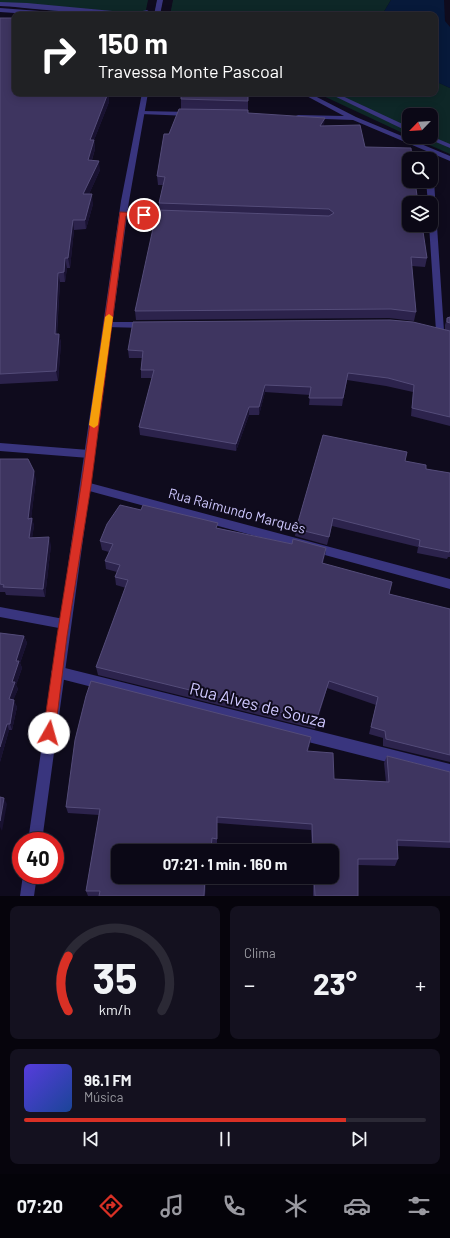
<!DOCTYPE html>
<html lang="pt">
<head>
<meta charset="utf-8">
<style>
	:root { --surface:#0b0816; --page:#14111f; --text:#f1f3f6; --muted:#9a9aa1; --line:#2b2935; --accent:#d93025 }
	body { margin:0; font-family:Barlow,sans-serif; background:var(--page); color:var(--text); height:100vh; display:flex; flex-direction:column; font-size:15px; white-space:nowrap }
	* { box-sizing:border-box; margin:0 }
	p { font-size:13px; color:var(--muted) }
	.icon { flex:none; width:22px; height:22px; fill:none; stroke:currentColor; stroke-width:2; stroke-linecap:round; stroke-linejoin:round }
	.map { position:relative; height:896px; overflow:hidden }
	.side { display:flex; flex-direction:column; gap:10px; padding:10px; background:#06040c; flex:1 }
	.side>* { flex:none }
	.banner { position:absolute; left:12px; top:12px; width:426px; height:84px; border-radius:8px; box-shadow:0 2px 10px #0003,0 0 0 1px var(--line); background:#202124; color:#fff; overflow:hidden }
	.needle { width:26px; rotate:245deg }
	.buttons { position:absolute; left:402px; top:108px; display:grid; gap:8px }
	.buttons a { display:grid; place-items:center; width:36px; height:36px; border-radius:8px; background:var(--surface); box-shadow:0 2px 10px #0003,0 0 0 1px var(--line); font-size:20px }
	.speed { position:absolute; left:12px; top:832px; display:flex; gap:8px; font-size:20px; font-weight:700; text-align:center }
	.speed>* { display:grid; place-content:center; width:52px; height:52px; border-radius:50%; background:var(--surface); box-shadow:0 2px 10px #0003,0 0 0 1px var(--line); line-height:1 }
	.speed .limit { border:6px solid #d22; background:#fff; color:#111 }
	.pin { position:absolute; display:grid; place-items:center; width:34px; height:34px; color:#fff; margin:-17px; border:2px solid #fff; border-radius:50%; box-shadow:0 1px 4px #0007 }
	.me { position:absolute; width:44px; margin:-22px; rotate:7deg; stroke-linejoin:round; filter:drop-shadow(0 0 3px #0008) }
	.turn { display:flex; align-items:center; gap:14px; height:84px; padding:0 20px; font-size:18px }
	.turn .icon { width:52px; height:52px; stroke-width:2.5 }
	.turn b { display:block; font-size:28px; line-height:34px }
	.big { font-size:30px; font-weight:700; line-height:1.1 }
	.side .widget { flex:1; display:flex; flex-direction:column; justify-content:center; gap:6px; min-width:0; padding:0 14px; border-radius:8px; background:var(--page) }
	.side .dial { align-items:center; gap:0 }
	.dial svg { height:104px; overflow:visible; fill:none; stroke:var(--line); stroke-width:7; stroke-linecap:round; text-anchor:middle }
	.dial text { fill:var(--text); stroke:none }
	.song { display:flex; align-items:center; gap:12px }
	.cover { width:48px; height:48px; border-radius:6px; background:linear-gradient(135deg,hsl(250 70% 55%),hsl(220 70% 35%)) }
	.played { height:4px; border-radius:2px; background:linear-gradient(90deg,var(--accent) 80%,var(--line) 80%) }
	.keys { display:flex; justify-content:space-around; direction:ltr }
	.heat { display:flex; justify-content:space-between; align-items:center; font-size:22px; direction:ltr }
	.side .tiles { flex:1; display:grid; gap:10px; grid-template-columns:1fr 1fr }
	.widget:last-child { grid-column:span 2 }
	.trip { position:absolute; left:111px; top:844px; width:228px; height:40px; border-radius:8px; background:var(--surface); box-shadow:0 2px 10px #0003,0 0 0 1px var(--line); font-weight:700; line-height:40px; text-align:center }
	.menu { display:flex; height:64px; justify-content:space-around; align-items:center; background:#040309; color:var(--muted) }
	.menu .icon { width:28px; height:28px }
	.menu .on { color:var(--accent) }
	.menu b { font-size:18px; color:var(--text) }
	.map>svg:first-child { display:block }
</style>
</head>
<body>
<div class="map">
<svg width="450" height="896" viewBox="0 0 450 896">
	<rect width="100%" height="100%" fill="#0f0b1d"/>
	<g fill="#0e2727">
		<path d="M0,0H148L145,15H94L0,5Z"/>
		<path d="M173,0H391L382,15H170Z"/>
		<path d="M435,81L450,88V154L411,137H431V115H409V136L317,93H435Z"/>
	</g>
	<path fill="#07193a" d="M391,0H444L445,21L450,27V88L435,81V15H382Z"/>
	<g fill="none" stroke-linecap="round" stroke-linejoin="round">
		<g fill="#39357e" fill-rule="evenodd">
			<path d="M0,2L27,3L134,13L147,10L150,12C137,21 24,7 0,6Z"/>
			<path d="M328,93H336L409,127V132Z"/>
			<path d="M431,136L450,144V148L424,137Z"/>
		</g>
		<g fill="#39357e" fill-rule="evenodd">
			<path d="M0,8L66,13L69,15H44L0,12Z"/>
			<path d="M301,93H309L356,117L450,156V161L353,120L296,118V116L298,115L344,116Z"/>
			<path d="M142,111L190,112L193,114L190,116L140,114V112Z"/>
			<path d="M431,179L434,181L444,331L440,334L436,331L429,225H431V203H428L426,181H431Z"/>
			<path d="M120,212L169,214L173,216L169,218L123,216L119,214Z"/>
			<path d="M108,322H146L150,325L146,328L105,327L104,325L105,323Z"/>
			<path d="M0,443L89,450L93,451L94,454L93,457L89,458L0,451Z"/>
			<path d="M86,482L450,579V589L82,489L81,486L82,483Z"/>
			<path d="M0,607L64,619L68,620L70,624L68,628L64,629L0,617Z"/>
			<path d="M57,666L450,764V778L57,678L53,676L51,672L53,668Z"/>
		</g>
		<g fill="#39357e" fill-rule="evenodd">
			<path d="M157,0H163L160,15H154Z"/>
			<path d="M142,93H148L129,201L42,841H28L121,201Z"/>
			<path d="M23,875H37L34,896H20Z"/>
		</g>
	</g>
	<g fill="#2c234c">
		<path d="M0,18L15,93H108L109,102L94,140L95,149L92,160L100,170L89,194L93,204L86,229L74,230L70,268H67L65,282H60L57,334H59L61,343L58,381L0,384Z"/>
		<path d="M248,93V113L324,126L365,147L409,159L427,258L425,267L412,266L416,312L414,321L389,318L136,320L135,311L159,210V203L163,185H158L157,176L169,134L181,109V99Z"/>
		<path d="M450,317V426L411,416L413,392L386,386L347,380L342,406L309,405L310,395L265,392L259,415H249L236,451L140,435L139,427L152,378H141V370L142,358H129L128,350L448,331L445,330V325L447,318Z"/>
		<path d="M0,459L36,479L31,518H32L34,526L32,537L51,545L45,597L6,595L5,592H0Z"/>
		<path d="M405,461L426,469L450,473V557H448L447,559L417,553L418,547L332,526L327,545L295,536L296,529Z"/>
		<path d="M218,528L292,544L326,548L323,563L389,594L450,609V762L383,746V738L369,734L376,705L327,688L315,729L98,675L96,667L126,588L116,585L115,577L117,572L106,569L105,561L109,552L102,550L100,541Z"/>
		<path d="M0,633L24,636L27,643L20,663L22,668L16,685L18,689L13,700L17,707L12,730H9L0,762Z"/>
		<path d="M310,744L308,751L334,779L386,782L384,763L387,756L450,772V848L397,846L398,859L395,866L358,865V896H313V877H332V851H312L311,830L217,823V845L212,844L211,851H118V877H206L205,896H88L86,891L99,815L68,813L66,807Z"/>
	</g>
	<g fill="#191231">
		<path d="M108,93L109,102L94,140L95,149L89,169L88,160L90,140Z"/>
		<path d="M325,118L324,126H320Z"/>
		<path d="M99,161L100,170L85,203L83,194Z"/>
		<path d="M92,194L93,204L86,229L85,220Z"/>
		<path d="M73,220L74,230L70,268L68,258Z"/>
		<path d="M65,258L67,268L65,282L64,272Z"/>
		<path d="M58,273L60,282L56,343L55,334Z"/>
		<path d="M59,334L61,343L58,381L56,371Z"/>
		<path d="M348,373L347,380L342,406L343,398Z"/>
		<path d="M265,385V392L259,415V407Z"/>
		<path d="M249,407V415L236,451V444Z"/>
		<path d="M34,471L36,479L30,527L28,519Z"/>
		<path d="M32,518L34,526L31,546L29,538Z"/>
		<path d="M49,537L51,545L45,597L43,589Z"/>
		<path d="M326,548L325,556L321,571L322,563Z"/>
		<path d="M24,636L27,643L20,663L22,668L16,685L18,689L11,706L9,699L16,661Z"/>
		<path d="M329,681L327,688L315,729L316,721Z"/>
		<path d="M14,700L17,707L12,730L10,724Z"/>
		<path d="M7,724L9,730L0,762V747Z"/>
		<path d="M311,737L310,744L306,759L307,751Z"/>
		<path d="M4,798L7,804L2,831L0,827V821Z"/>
		<path d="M205,877H206L205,896H204Z"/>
	</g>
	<g fill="#3e3560" stroke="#544c79">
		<path d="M0,18H15V93H108L90,140H94L88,160L99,161L83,194H92L85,220H73L68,258H65L64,272L58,273L55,334H59L56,371L0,374Z"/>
		<path d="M181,93H248V101L181,99Z"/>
		<path d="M179,109L248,110V113L325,118L320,126L360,125L365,147L411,148L412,159H409V181H415L418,203H409V225H422L427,258L411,257L416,312L391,309L135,311L157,210L329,216L334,213L329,209L159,203L165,177L157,176L164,134H169Z"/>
		<path d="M450,317V323L447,322V318Z"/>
		<path d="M390,320L413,322L450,331V417L412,408L414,385L388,378L348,373L343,398H309L311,387L265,385L259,407H249L236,444L139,427L154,370H141L143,351L128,350L133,322Z"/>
		<path d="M323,435L407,452L405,461L426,465V469L450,473V550L449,552L419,546L420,540L333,518L329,537L296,529Z"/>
		<path d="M0,459H28L34,471L28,519L32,518L29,538L49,537L43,589L3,587L4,585L0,584Z"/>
		<path d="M120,505L141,510L143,505L218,523L216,528L292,544L293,539L326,548L322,563L392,582L389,594L450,609V755L386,739L385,731L371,727L378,697L329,681L316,721L96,667L128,580L115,577L120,565L105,561L113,544L100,541L107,524Z"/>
		<path d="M0,633L24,636L16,661H19L12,682H15L9,699L14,700L10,724H7L0,747Z"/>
		<path d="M91,681L311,737L307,751L333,753L334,779L389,782L387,756L450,772V842L397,840L398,859H358V896H315L314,877H332V851H313L312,824L217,817V839L212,838L211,848L207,847V851H118V877H205L204,896H99L100,891H86L100,809L66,807L75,740L86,696Z"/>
		<path d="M0,797L4,798L0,821Z"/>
	</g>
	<path fill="#d93025" stroke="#8d1f18" d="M120,212L144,213L147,215L144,217L126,216L91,486L67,636L55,733L53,737L49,739L45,737L43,733L57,636L81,486Z"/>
	<path fill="#f59e0b" d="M109,314L113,317L98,425L94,428L89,425L105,317Z"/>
	<g text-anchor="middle" stroke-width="4" stroke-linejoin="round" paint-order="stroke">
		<g font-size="14" fill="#cfc8ff" stroke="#0f0b1d">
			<text transform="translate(237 511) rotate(15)" y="5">Rua Raimundo Marquês</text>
		</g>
		<g font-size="17" fill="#cfc8ff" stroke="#0f0b1d">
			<text transform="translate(258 705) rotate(14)" y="6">Rua Alves de Souza</text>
		</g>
	</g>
</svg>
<div class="buttons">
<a><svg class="needle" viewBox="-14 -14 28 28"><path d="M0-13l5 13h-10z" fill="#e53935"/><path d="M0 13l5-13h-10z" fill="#9a9aa1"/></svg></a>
<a><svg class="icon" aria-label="search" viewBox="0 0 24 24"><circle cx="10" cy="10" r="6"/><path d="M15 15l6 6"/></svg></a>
<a><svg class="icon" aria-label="layers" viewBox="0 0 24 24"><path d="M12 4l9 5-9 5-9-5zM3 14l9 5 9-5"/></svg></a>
</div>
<div class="speed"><div class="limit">40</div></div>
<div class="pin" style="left:144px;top:215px;background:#d93025"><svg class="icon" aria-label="arrive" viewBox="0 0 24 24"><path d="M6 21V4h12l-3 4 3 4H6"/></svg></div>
<svg class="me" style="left:49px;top:733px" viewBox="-20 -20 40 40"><circle r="19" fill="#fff"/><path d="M0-13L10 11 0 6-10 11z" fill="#d93025"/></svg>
<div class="trip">07:21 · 1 min · 160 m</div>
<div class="banner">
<div class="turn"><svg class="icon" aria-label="right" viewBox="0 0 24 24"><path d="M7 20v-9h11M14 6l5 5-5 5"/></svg><div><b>150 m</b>Travessa Monte Pascoal</div></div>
</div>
</div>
<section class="side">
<div class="tiles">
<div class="widget dial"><svg viewBox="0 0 100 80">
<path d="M14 69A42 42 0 1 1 86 69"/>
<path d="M14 69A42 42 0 0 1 14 27" stroke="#d93025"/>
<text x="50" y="56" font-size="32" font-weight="700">35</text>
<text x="50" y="72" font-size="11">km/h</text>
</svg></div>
<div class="widget"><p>Clima</p>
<div class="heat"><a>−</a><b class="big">23°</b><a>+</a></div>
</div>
<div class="widget">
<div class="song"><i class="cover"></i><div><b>96.1 FM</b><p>Música</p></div></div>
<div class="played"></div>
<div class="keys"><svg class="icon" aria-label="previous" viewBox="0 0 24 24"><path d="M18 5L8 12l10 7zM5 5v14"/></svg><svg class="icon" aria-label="pause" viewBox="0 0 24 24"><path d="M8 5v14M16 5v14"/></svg><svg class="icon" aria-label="next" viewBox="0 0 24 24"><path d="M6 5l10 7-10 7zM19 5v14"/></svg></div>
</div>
</div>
</section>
<nav class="menu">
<b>07:20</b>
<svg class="icon on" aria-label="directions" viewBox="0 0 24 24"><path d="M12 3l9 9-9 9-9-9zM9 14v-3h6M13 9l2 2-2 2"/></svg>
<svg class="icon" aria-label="music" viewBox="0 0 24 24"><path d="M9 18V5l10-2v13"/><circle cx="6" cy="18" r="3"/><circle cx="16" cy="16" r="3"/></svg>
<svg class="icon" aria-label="phone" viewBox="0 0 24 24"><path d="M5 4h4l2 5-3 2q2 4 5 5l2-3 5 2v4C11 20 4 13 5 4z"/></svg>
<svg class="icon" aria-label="climate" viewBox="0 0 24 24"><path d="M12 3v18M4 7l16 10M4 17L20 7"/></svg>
<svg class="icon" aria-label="car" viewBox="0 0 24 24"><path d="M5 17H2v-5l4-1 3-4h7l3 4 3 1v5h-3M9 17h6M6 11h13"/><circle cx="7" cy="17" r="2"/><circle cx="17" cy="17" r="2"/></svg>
<svg class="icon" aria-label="filters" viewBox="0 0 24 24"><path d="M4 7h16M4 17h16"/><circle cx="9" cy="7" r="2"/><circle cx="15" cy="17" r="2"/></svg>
</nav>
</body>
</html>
